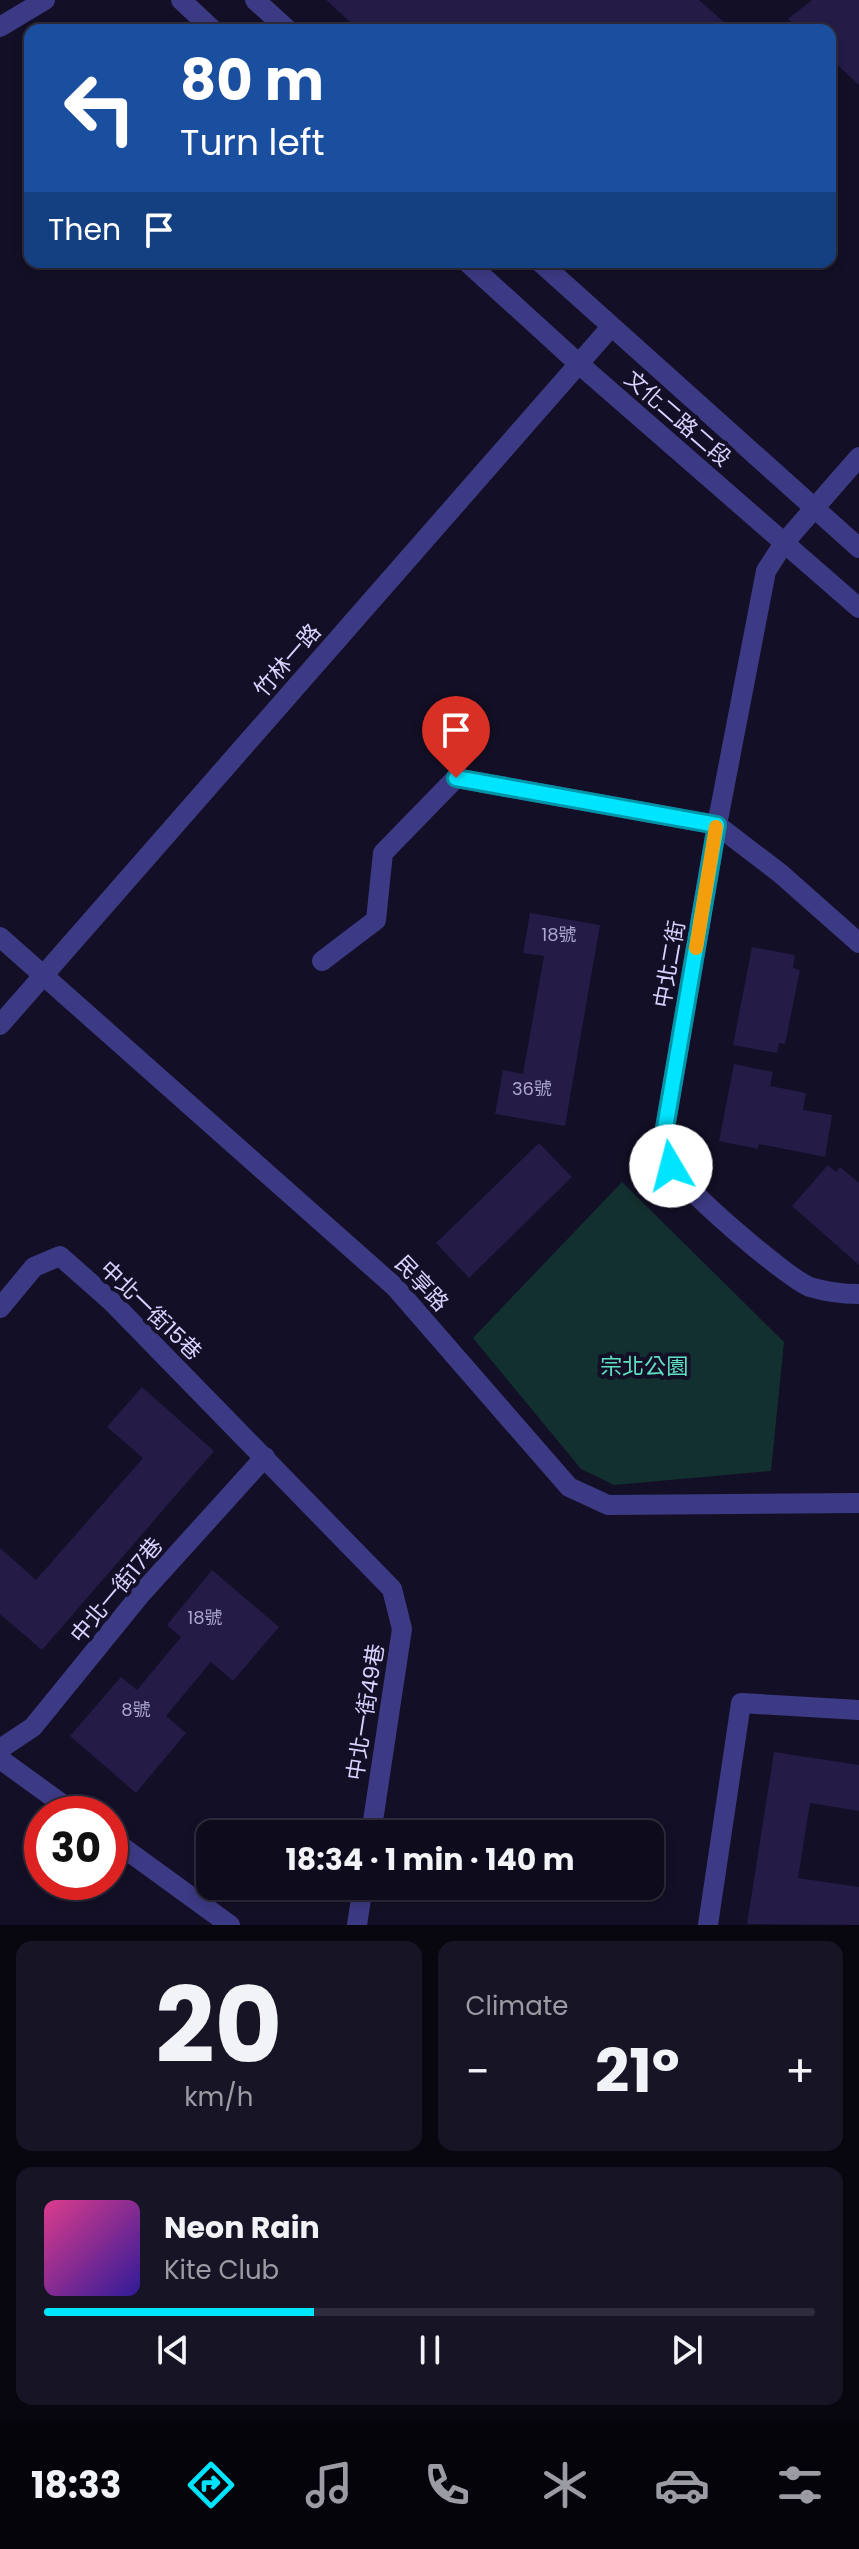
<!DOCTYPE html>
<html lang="en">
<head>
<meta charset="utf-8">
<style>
	:root { --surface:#0e0b1c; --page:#171425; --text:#f1f3f6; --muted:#9b9ba3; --line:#2e2b3b; --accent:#00e5ff }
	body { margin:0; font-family:Poppins,"Noto Sans TC",sans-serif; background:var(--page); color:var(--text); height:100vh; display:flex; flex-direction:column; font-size:30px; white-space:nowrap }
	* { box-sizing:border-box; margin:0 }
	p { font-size:26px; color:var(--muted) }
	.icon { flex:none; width:44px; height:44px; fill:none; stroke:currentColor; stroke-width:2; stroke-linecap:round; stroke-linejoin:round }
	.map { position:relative; height:1925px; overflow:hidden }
	.details { display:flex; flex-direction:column; gap:16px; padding:16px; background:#08060f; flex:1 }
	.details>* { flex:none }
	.guide { position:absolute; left:24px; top:24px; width:812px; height:244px; border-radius:16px; box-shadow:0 4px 12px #0003,0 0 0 2px var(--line); background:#1a4fa0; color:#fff; overflow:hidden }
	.speed { position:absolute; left:24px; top:1796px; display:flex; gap:16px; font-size:40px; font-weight:700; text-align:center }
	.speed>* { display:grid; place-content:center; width:104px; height:104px; border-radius:50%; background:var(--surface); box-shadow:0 4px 12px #0003,0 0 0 2px var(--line); line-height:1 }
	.speed .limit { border:12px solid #d22; background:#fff; color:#111 }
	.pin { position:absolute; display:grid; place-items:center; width:68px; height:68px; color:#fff; margin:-82px -34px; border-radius:50% 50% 50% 0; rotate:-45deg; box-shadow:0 0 8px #0007 }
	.pin .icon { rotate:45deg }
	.me { position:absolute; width:88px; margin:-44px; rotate:352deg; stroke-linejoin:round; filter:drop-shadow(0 0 6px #0008) }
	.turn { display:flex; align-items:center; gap:28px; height:168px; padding:0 24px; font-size:36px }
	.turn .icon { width:104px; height:104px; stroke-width:2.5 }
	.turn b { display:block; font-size:56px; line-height:68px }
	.then { display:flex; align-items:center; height:76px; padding:0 24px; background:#0003; gap:16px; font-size:30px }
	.big { font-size:60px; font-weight:700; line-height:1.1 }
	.details .card { flex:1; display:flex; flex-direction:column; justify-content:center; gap:12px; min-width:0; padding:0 28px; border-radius:16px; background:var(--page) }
	.details .dial { align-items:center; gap:0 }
	.dial b { font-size:104px; line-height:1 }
	.song { display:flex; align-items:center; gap:24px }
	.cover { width:96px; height:96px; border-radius:12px; background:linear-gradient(135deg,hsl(330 70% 55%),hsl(250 70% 35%)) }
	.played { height:8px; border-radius:4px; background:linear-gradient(90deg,var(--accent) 35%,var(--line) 35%) }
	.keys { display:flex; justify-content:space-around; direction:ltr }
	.heat { display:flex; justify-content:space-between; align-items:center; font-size:44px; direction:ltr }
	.details .tiles { flex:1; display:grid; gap:16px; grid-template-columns:1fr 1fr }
	.card:last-child { grid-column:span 2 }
	.trip { position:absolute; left:196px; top:1820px; width:468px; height:80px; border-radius:16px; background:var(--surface); box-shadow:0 4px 12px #0003,0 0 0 2px var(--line); font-weight:700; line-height:80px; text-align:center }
	.menu { display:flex; height:128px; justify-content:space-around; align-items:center; background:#06040b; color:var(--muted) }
	.menu .icon { width:56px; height:56px }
	.menu .selected { color:var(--accent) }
	.menu b { font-size:36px; color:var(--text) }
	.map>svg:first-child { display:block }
</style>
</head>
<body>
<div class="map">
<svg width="859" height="1925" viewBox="0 0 859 1925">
	<rect width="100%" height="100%" fill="#130f26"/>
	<path fill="#12302f" d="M622,1182L784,1342L771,1471L614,1485L581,1469L473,1338Z"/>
	<g fill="#241b47">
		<path d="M326,0H699L733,30H359Z"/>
		<path d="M812,0H859V85L830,58V30H800L788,19Z"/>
		<path d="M530,913L600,925L565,1126L495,1114L503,1070L523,1074L544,956L523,953Z"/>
		<path d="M752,947L795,955L793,968L800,970L785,1044L779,1043L777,1053L733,1045Z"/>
		<path d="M734,1064L773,1072L770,1086L806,1093L803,1110L832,1115L825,1157L759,1144L758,1149L719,1141Z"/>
		<path d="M539,1143L572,1177L469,1278L436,1243Z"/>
		<path d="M828,1165L836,1172L840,1167L859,1183V1265L792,1206Z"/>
		<path d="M142,1387L214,1451L42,1650L0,1614V1548L36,1580L143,1458L107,1427Z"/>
		<path d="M212,1570L279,1627L233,1681L211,1662L166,1716L186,1733L136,1793L70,1736L121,1677L137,1690L181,1637L167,1625Z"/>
		<path d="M774,1752L859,1765V1811L810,1803L798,1878L859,1887V1925L747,1924Z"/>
	</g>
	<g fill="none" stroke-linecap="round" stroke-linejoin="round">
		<g stroke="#3d3a85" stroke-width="20">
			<path d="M181,0L213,30"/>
			<path d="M255,0L288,30"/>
			<path d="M0,27L45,0"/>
			<path d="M467,262L579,364L859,608"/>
			<path d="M540,262L859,548"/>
			<path d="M859,457L784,543L766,571L717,825L664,1134C666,1143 667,1155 670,1164C678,1185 788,1279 810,1287C826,1292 842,1294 859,1294"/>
			<path d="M0,937L395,1287L569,1487L608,1505L859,1503"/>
			<path d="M322,961L376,920L383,853L456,778L717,825L781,874L859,943"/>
			<path d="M0,1025L611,327"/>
			<path d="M0,1308L34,1267L60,1256L112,1302L392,1589L402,1629L371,1834"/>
			<path d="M0,1749L33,1727L141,1594L265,1457"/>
			<path d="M0,1759L76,1814"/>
			<path d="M110,1838L230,1925"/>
			<path d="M357,1925L363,1886"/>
			<path d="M708,1925L741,1703L859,1710"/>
		</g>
	</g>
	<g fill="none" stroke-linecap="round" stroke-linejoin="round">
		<defs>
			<path id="route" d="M456,778L717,825L664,1134L671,1166"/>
		</defs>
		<use href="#route" stroke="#0095a6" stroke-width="20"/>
		<use href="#route" stroke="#00e5ff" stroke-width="14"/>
		<path stroke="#f59e0b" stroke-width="14" d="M696,948L716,827"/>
	</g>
	<g text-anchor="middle" stroke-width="8" stroke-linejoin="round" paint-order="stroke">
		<g font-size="18" fill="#aca6d1">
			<text x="559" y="941">18號</text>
			<text x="532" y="1095">36號</text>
			<text x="205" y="1624">18號</text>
			<text x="136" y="1716">8號</text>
		</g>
		<g font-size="22" fill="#d9d4ff" stroke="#130f26">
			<text transform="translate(678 418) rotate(41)" y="8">文化二路二段</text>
			<text transform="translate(287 660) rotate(-49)" y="8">竹林一路</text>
			<text transform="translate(669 964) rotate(-80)" y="8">中北二街</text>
			<text transform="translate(422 1283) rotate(47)" y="8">民享路</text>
			<text transform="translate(151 1310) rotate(44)" y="8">中北一街15巷</text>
			<text transform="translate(116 1590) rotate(-50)" y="8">中北一街17巷</text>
			<text transform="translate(365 1712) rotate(-81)" y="8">中北一街49巷</text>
		</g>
		<g font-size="22" fill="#5fe0c0" stroke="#130f26">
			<text x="644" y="1374">宗北公園</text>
		</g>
	</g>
</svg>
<div class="speed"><div class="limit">30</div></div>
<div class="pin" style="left:456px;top:778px;background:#d93025"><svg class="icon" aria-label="arrive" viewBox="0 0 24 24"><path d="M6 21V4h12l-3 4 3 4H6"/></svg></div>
<svg class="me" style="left:671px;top:1166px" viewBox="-20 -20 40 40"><circle r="19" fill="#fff"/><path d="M0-13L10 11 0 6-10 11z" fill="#00e5ff"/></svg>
<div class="trip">18:34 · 1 min · 140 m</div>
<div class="guide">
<div class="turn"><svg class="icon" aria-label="left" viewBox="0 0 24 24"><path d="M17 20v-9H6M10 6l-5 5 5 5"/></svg><div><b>80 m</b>Turn left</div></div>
<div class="then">Then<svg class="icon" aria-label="arrive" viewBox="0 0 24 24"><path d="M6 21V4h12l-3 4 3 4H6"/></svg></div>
</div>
</div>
<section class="details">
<div class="tiles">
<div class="card dial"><b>20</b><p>km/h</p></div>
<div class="card"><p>Climate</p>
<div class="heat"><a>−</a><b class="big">21°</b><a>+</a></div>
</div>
<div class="card">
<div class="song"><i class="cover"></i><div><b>Neon Rain</b><p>Kite Club</p></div></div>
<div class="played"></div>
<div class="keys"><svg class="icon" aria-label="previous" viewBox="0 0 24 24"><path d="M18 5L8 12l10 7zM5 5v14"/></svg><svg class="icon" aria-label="pause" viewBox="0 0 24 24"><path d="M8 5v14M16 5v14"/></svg><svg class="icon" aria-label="next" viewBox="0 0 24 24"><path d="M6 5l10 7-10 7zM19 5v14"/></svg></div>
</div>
</div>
</section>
<nav class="menu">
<b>18:33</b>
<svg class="icon selected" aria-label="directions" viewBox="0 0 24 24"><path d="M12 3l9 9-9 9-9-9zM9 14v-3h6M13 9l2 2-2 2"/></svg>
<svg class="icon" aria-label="music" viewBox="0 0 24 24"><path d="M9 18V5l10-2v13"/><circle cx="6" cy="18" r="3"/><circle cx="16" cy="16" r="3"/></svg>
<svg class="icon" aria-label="phone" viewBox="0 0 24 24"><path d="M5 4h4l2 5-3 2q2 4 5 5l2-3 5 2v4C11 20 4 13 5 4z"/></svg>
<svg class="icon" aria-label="climate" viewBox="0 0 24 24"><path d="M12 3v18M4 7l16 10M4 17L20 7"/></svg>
<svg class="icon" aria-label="car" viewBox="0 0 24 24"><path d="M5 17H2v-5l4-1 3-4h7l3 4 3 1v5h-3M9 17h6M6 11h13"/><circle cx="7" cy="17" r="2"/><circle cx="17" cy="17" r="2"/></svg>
<svg class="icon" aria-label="filters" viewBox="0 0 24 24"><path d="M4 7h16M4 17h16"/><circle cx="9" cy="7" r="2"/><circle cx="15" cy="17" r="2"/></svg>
</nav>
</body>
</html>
